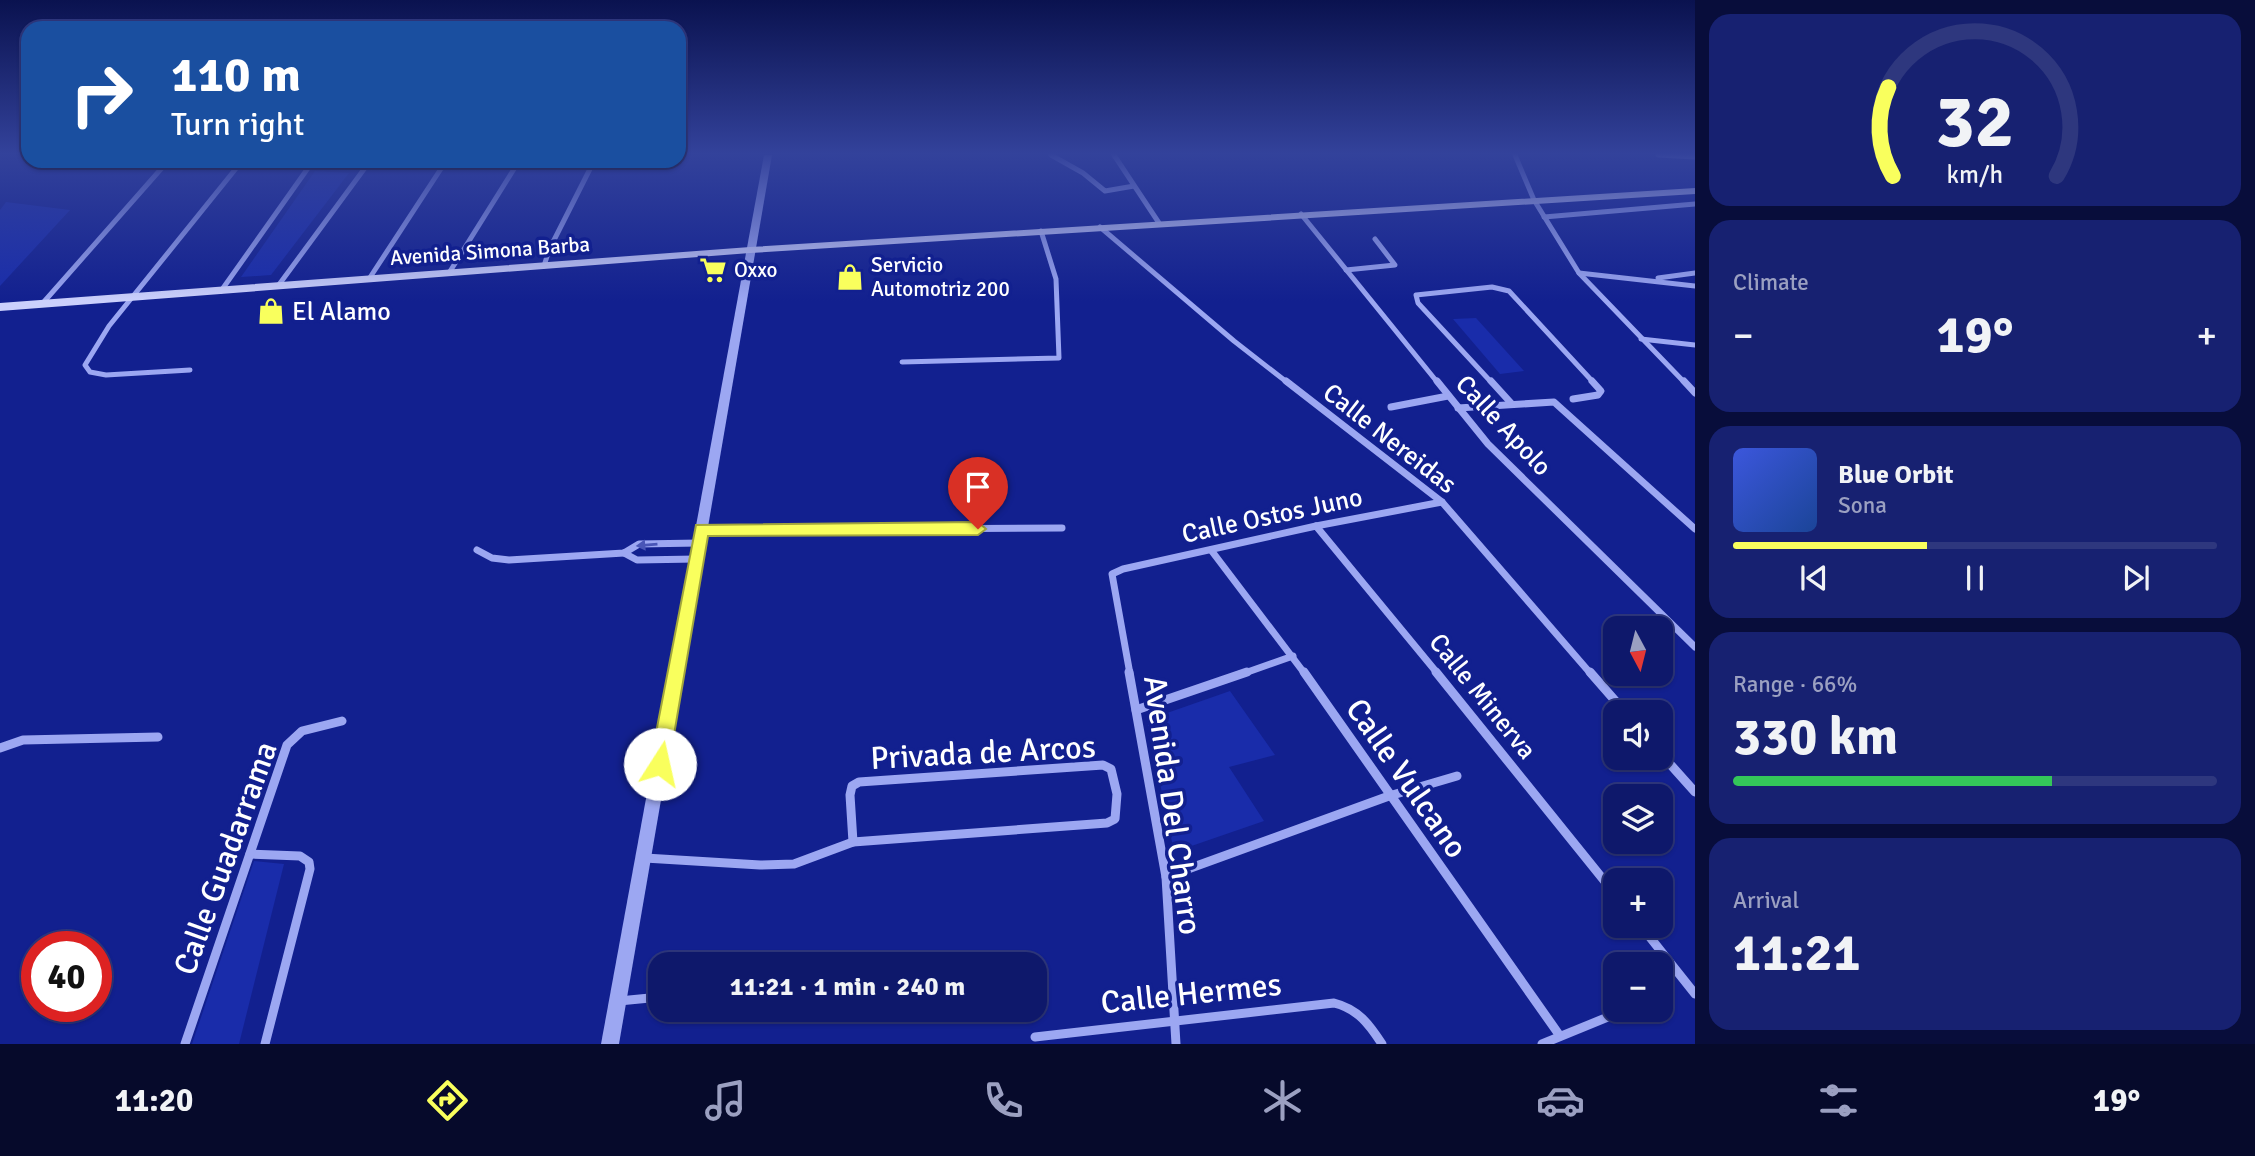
<!DOCTYPE html>
<html lang="en">
<head>
<meta charset="utf-8">
<style>
	:root { --surface:#0e186b; --page:#172171; --text:#f1f3f6; --muted:#9ba0c1; --line:#2e377e; --accent:#f9ff5d }
	body { margin:0; font-family:Signika,sans-serif; background:var(--page); color:var(--text); height:100vh; display:flex; flex-direction:column; font-size:26px; white-space:nowrap }
	* { box-sizing:border-box; margin:0 }
	p { font-size:23px; color:var(--muted) }
	.icon { flex:none; width:38px; height:38px; fill:none; stroke:currentColor; stroke-width:2; stroke-linecap:round; stroke-linejoin:round }
	.map { position:relative; flex:1; overflow:hidden }
	.details { display:flex; flex-direction:column; gap:14px; padding:14px; background:#080d3b; width:560px }
	.details>* { flex:none }
	.top-card { position:absolute; left:21px; top:21px; width:665px; height:147px; border-radius:21px; box-shadow:0 2px 5px #0004,0 0 0 2px var(--line); background:#1a4fa0; color:#fff; overflow:hidden }
	.needle { width:46px; rotate:173deg }
	.tools { position:absolute; left:1603px; top:616px; display:grid; gap:14px }
	.tools a { display:grid; place-items:center; width:70px; height:70px; border-radius:14px; background:var(--surface); box-shadow:0 2px 5px #0004,0 0 0 2px var(--line); font-size:35px }
	.speed { position:absolute; left:21px; top:931px; display:flex; gap:14px; font-size:35px; font-weight:700; text-align:center }
	.speed>* { display:grid; place-content:center; width:91px; height:91px; border-radius:50%; background:var(--surface); box-shadow:0 2px 5px #0004,0 0 0 2px var(--line); line-height:1 }
	.speed .limit { border:10px solid #d22; background:#fff; color:#111 }
	.pin { position:absolute; display:grid; place-items:center; width:60px; height:60px; color:#fff; margin:-72px -30px; border-radius:50% 50% 50% 0; rotate:-45deg; box-shadow:0 0 7px #0007 }
	.pin .icon { rotate:45deg }
	.me { position:absolute; width:77px; margin:-38px; rotate:10deg; stroke-linejoin:round; filter:drop-shadow(0 0 5px #0008) }
	.turn { display:flex; align-items:center; gap:24px; height:147px; padding:0 35px; font-size:32px }
	.turn .icon { width:91px; height:91px; stroke-width:2.5 }
	.turn b { display:block; font-size:49px; line-height:60px }
	.big { font-size:52px; font-weight:700; line-height:1.1 }
	.details .tile { flex:1; display:flex; flex-direction:column; justify-content:center; gap:10px; min-width:0; padding:0 24px; border-radius:21px; background:var(--page) }
	.details .dial { align-items:center; gap:0 }
	.dial svg { height:182px; overflow:visible; fill:none; stroke:var(--line); stroke-width:7; stroke-linecap:round; text-anchor:middle }
	.dial text { fill:var(--text); stroke:none }
	.song { display:flex; align-items:center; gap:21px }
	.cover { width:84px; height:84px; border-radius:10px; background:linear-gradient(135deg,hsl(230 70% 55%),hsl(220 70% 35%)) }
	.played { height:7px; border-radius:4px; background:linear-gradient(90deg,var(--accent) 40%,var(--line) 40%) }
	.keys { display:flex; justify-content:space-around; direction:ltr }
	.heat { display:flex; justify-content:space-between; align-items:center; font-size:38px; direction:ltr }
	.charge { height:10px; border-radius:5px; background:linear-gradient(90deg,#34c759 66%,var(--line) 0) }
	.trip { position:absolute; left:648px; top:952px; width:399px; height:70px; border-radius:21px; background:var(--surface); box-shadow:0 2px 5px #0004,0 0 0 2px var(--line); font-weight:700; line-height:70px; text-align:center }
	.tab-bar { display:flex; height:112px; justify-content:space-around; align-items:center; background:#060a2b; color:var(--muted) }
	.tab-bar .icon { width:49px; height:49px }
	.tab-bar .current { color:var(--accent) }
	.tab-bar b { font-size:32px; color:var(--text) }
	main { display:flex; flex:1; min-height:0 }
	.map>svg:first-child { display:block }
</style>
</head>
<body>
<main>
<div class="map">
<svg width="1695" height="1044" viewBox="0 0 1695 1044">
	<rect width="100%" height="100%" fill="#12208f"/>
	<g fill="#192caa">
		<path d="M315,171L349,173L271,275L241,277Z"/>
		<path d="M6,202L70,210L0,286V210Z"/>
		<path d="M1476,318L1524,371L1500,374L1453,319Z"/>
		<path d="M1230,691L1275,755L1229,767L1264,821L1174,852L1147,720Z"/>
		<path d="M254,861L284,864L239,1044H192Z"/>
	</g>
	<g fill="none" stroke-linecap="round" stroke-linejoin="round">
		<g stroke="#9ca7f2" stroke-width="5">
			<path d="M1051,155L1083,173L1105,191L1134,186"/>
			<path d="M1114,155L1159,223"/>
			<path d="M1515,155L1534,200L1579,273L1685,383"/>
			<path d="M1658,155L1695,157"/>
			<path d="M1301,214L1438,383"/>
			<path d="M1544,217L1695,204"/>
			<path d="M1100,227L1234,341L1288,383"/>
			<path d="M544,266L549,250L594,161"/>
			<path d="M1346,270L1395,265L1375,239"/>
			<path d="M449,273L519,161"/>
			<path d="M1579,273L1695,286"/>
			<path d="M1658,278L1695,273"/>
			<path d="M369,279L446,161"/>
			<path d="M278,286L370,161"/>
			<path d="M221,291L313,161"/>
			<path d="M42,304L168,161"/>
			<path d="M1641,339L1695,345"/>
			<path d="M902,362L1059,358L1056,279L1041,231"/>
			<path d="M190,370L106,375L90,372L85,365L109,326L242,161"/>
			<path d="M1492,383L1418,303L1416,295L1492,287L1509,291L1594,383"/>
		</g>
		<g stroke="#9ca7f2" stroke-width="7">
			<path d="M1286,381L1442,502L1591,674"/>
			<path d="M1437,381L1488,444L1695,647"/>
			<path d="M1491,381L1511,403"/>
			<path d="M1684,381L1695,393"/>
			<path d="M1573,399L1598,395L1601,391L1592,381"/>
			<path d="M1391,407L1448,396"/>
			<path d="M1458,408L1554,402L1695,529"/>
			<path d="M1316,526L1438,674"/>
			<path d="M701,530L1062,528"/>
			<path d="M477,550L492,558L509,560L624,553L639,544L699,543"/>
			<path d="M1211,550L1305,674"/>
			<path d="M624,553L637,560L696,559"/>
			<path d="M1130,674L1112,574L1123,569L1316,526L1442,502"/>
			<path d="M1242,674L1293,656"/>
		</g>
		<g stroke="#9ca7f2" stroke-width="9">
			<path d="M1129,672L1166,877L1176,1044"/>
			<path d="M1304,672L1560,1036"/>
			<path d="M1436,672L1615,894"/>
			<path d="M1590,672L1625,712"/>
			<path d="M1136,710L1247,672"/>
			<path d="M0,748L23,740L158,737"/>
			<path d="M1661,754L1695,792"/>
			<path d="M1103,765L1111,769L1117,794L1115,819L1107,823L853,842L850,795L852,786L859,782Z"/>
			<path d="M250,854L300,856L309,862L310,869L265,1044"/>
			<path d="M645,858L760,865L794,864L853,842"/>
			<path d="M1166,877L1389,796L1457,776"/>
			<path d="M1641,926L1695,994"/>
			<path d="M619,1001L660,997"/>
			<path d="M1035,1037L1334,1003C1358,1009 1369,1024 1382,1044"/>
			<path d="M185,1044L287,745L302,731L342,721"/>
			<path d="M1542,1044L1625,1010"/>
		</g>
		<path fill="#9ca7f2" fill-rule="evenodd" d="M764,155H772L619,1044H601Z"/>
		<path fill="#cbd0fc" fill-rule="evenodd" d="M1695,188V194L750,253L0,311V303L750,247Z"/>
	</g>
	<defs><path id="oneway-solid" d="M-6-.8H1V-3.2L6.5 0L1 3.2V.8H-6Z" transform="scale(1.75)"/></defs>
	<use fill="#4956b7" href="#oneway-solid" transform="translate(647 545) rotate(175)"/>
	<linearGradient id="sky" x2="0" y2="1"><stop stop-color="#0a124f"/><stop offset="0.51" stop-color="#33429b"/><stop offset="1" stop-color="#33429b" stop-opacity="0"/></linearGradient>
	<rect width="1695" height="301" fill="url(#sky)"/>
	<path fill="#f9ff5d" stroke="#a2a63c" stroke-width="2" d="M978,522L986,529L978,535L708,536L669,764L667,771L660,773L653,771L650,764L696,525Z"/>
	<defs>
		<symbol id="supermarket-bare" viewBox="-9 -9 18 18"><path d="M-6-5.5h2.5l.6 2H6L4.5 2H-2.5L-4.4-4H-6ZM-1.5 3.2a1.3 1.3 0 1 0 .1 0ZM3 3.2a1.3 1.3 0 1 0 .1 0Z" fill="#f9ff5d" stroke="#12208f" stroke-width="2.5" paint-order="stroke"/></symbol>
		<symbol id="shop-bare" viewBox="-9 -9 18 18"><path d="M-5-2.5h2.3a2.7 3.5 0 0 1 5.4 0H5L5.5 6h-11ZM-1.5-2.5h3a1.5 2.3 0 0 0-3 0Z" fill="#f9ff5d" stroke="#12208f" stroke-width="2.5" paint-order="stroke"/></symbol>
	</defs>
	<g fill-rule="evenodd">
		<use href="#supermarket-bare" x="694" y="251" width="38" height="38"/>
		<use href="#shop-bare" x="831" y="258" width="38" height="38"/>
		<use href="#shop-bare" x="252" y="292" width="38" height="38"/>
	</g>
	<g text-anchor="middle" stroke-width="7" stroke-linejoin="round" paint-order="stroke">
		<g font-size="21" fill="#fff" stroke="#12208f">
			<text transform="translate(490 251) rotate(-4)" y="7">Avenida Simona Barba</text>
		</g>
		<g font-size="21" fill="#fff" stroke="#12208f" text-anchor="start">
			<text x="871" y="272">Servicio<tspan x="871" dy="24">Automotriz 200</tspan></text>
			<text x="734" y="277">Oxxo</text>
		</g>
		<g font-size="26" fill="#fff" stroke="#12208f" text-anchor="start">
			<text x="292" y="320">El Alamo</text>
		</g>
		<g font-size="26" fill="#fff" stroke="#12208f">
			<text transform="translate(1504 425) rotate(47)" y="9">Calle Apolo</text>
			<text transform="translate(1390 438) rotate(38)" y="9">Calle Nereidas</text>
			<text transform="translate(1272 515) rotate(-12)" y="9">Calle Ostos Juno</text>
			<text transform="translate(1483 696) rotate(51)" y="9">Calle Minerva</text>
		</g>
		<g font-size="32" fill="#fff" stroke="#12208f">
			<text transform="translate(983 752) rotate(-3)" y="11">Privada de Arcos</text>
			<text transform="translate(1407 778) rotate(55)" y="11">Calle Vulcano</text>
			<text transform="translate(1173 805) rotate(82)" y="11">Avenida Del Charro</text>
			<text transform="translate(225 858) rotate(-70)" y="11">Calle Guadarrama</text>
			<text transform="translate(1191 993) rotate(-6)" y="11">Calle Hermes</text>
		</g>
	</g>
</svg>
<div class="tools">
<a><svg class="needle" viewBox="-14 -14 28 28"><path d="M0-13l5 13h-10z" fill="#e53935"/><path d="M0 13l5-13h-10z" fill="#9ba0c1"/></svg></a>
<a><svg class="icon" aria-label="sound" viewBox="0 0 24 24"><path d="M4 9h4l5-4v14l-5-4H4zM17 9q2 3 0 6"/></svg></a>
<a><svg class="icon" aria-label="layers" viewBox="0 0 24 24"><path d="M12 4l9 5-9 5-9-5zM3 14l9 5 9-5"/></svg></a>
<a>+</a>
<a>−</a>
</div>
<div class="speed"><div class="limit">40</div></div>
<div class="pin" style="left:978px;top:529px;background:#d93025"><svg class="icon" aria-label="arrive" viewBox="0 0 24 24"><path d="M6 21V4h12l-3 4 3 4H6"/></svg></div>
<svg class="me" style="left:660px;top:764px" viewBox="-20 -20 40 40"><circle r="19" fill="#fff"/><path d="M0-13L10 11 0 6-10 11z" fill="#f9ff5d"/></svg>
<div class="trip">11:21 · 1 min · 240 m</div>
<div class="top-card">
<div class="turn"><svg class="icon" aria-label="right" viewBox="0 0 24 24"><path d="M7 20v-9h11M14 6l5 5-5 5"/></svg><div><b>110 m</b>Turn right</div></div>
</div>
</div>
<section class="details">
<div class="tile dial"><svg viewBox="0 0 100 80">
<path d="M14 69A42 42 0 1 1 86 69"/>
<path d="M14 69A42 42 0 0 1 12 30" stroke="#f9ff5d"/>
<text x="50" y="56" font-size="32" font-weight="700">32</text>
<text x="50" y="72" font-size="11">km/h</text>
</svg></div>
<div class="tile"><p>Climate</p>
<div class="heat"><a>−</a><b class="big">19°</b><a>+</a></div>
</div>
<div class="tile">
<div class="song"><i class="cover"></i><div><b>Blue Orbit</b><p>Sona</p></div></div>
<div class="played"></div>
<div class="keys"><svg class="icon" aria-label="previous" viewBox="0 0 24 24"><path d="M18 5L8 12l10 7zM5 5v14"/></svg><svg class="icon" aria-label="pause" viewBox="0 0 24 24"><path d="M8 5v14M16 5v14"/></svg><svg class="icon" aria-label="next" viewBox="0 0 24 24"><path d="M6 5l10 7-10 7zM19 5v14"/></svg></div>
</div>
<div class="tile"><p>Range · 66%</p><b class="big">330 km</b><div class="charge"></div></div>
<div class="tile"><p>Arrival</p><b class="big">11:21</b></div>
</section>
</main>
<nav class="tab-bar">
<b>11:20</b>
<svg class="icon current" aria-label="directions" viewBox="0 0 24 24"><path d="M12 3l9 9-9 9-9-9zM9 14v-3h6M13 9l2 2-2 2"/></svg>
<svg class="icon" aria-label="music" viewBox="0 0 24 24"><path d="M9 18V5l10-2v13"/><circle cx="6" cy="18" r="3"/><circle cx="16" cy="16" r="3"/></svg>
<svg class="icon" aria-label="phone" viewBox="0 0 24 24"><path d="M5 4h4l2 5-3 2q2 4 5 5l2-3 5 2v4C11 20 4 13 5 4z"/></svg>
<svg class="icon" aria-label="climate" viewBox="0 0 24 24"><path d="M12 3v18M4 7l16 10M4 17L20 7"/></svg>
<svg class="icon" aria-label="car" viewBox="0 0 24 24"><path d="M5 17H2v-5l4-1 3-4h7l3 4 3 1v5h-3M9 17h6M6 11h13"/><circle cx="7" cy="17" r="2"/><circle cx="17" cy="17" r="2"/></svg>
<svg class="icon" aria-label="filters" viewBox="0 0 24 24"><path d="M4 7h16M4 17h16"/><circle cx="9" cy="7" r="2"/><circle cx="15" cy="17" r="2"/></svg>
<b>19°</b>
</nav>
</body>
</html>
